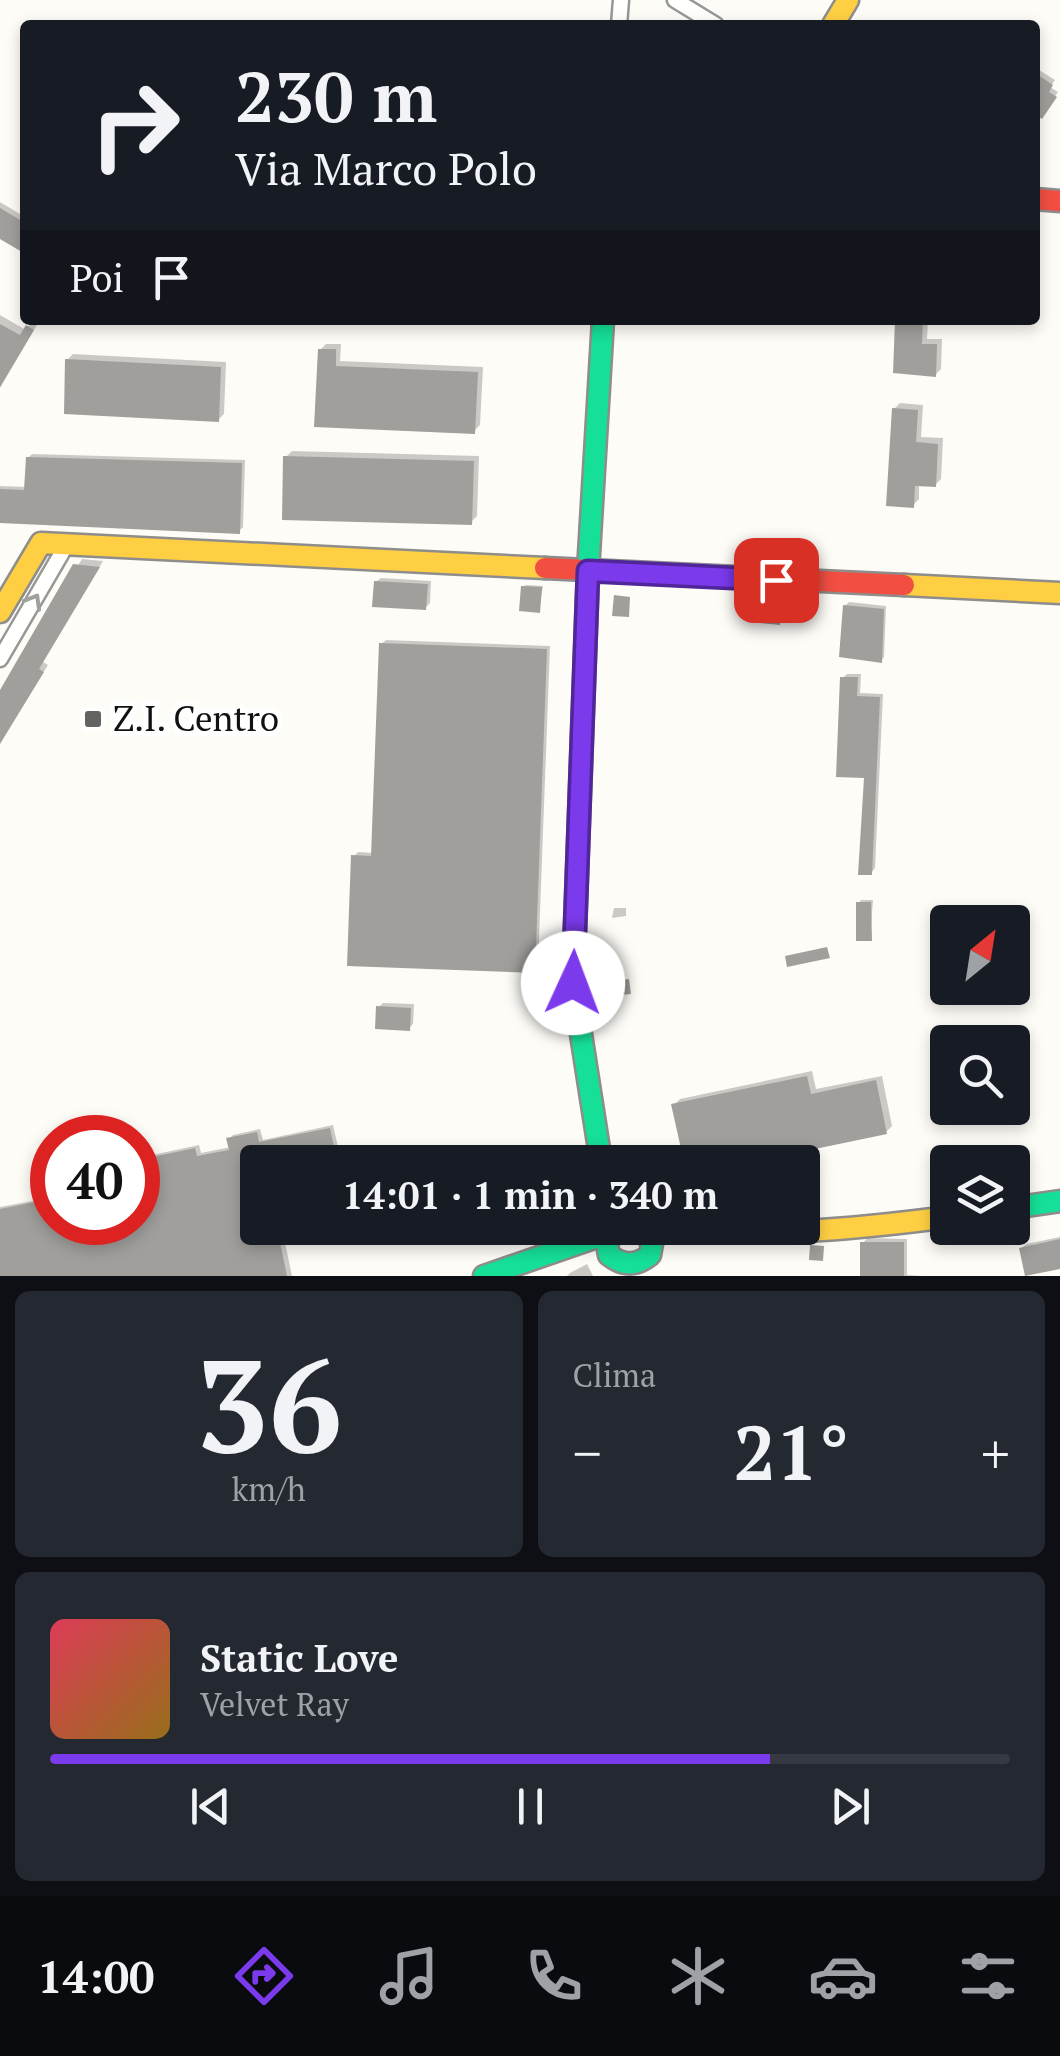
<!DOCTYPE html>
<html lang="it">
<head>
<meta charset="utf-8">
<style>
	:root { --surface:#171b24; --page:#242831; --text:#f1f3f6; --muted:#9ea1a6; --line:#363941; --accent:#7c3aed }
	body { margin:0; font-family:"PT Serif",serif; background:var(--page); color:var(--text); height:100vh; display:flex; flex-direction:column; font-size:38px; white-space:nowrap }
	* { box-sizing:border-box; margin:0 }
	p { font-size:32px; color:var(--muted) }
	.icon { flex:none; width:55px; height:55px; fill:none; stroke:currentColor; stroke-width:2; stroke-linecap:round; stroke-linejoin:round }
	.map { position:relative; height:1276px; overflow:hidden }
	.sheet { display:flex; flex-direction:column; gap:15px; padding:15px; background:#0d0f14; flex:1 }
	.sheet>* { flex:none }
	.hud { position:absolute; left:20px; top:20px; width:1020px; height:305px; border-radius:10px; box-shadow:0 5px 15px #0003; background:#171b24; color:var(--text); overflow:hidden }
	.needle { width:65px; rotate:30deg }
	.fabs { position:absolute; left:930px; top:905px; display:grid; gap:20px }
	.fabs a { display:grid; place-items:center; width:100px; height:100px; border-radius:10px; background:var(--surface); box-shadow:0 5px 15px #0003; font-size:50px }
	.speed { position:absolute; left:30px; top:1115px; display:flex; gap:20px; font-size:50px; font-weight:700; text-align:center }
	.speed>* { display:grid; place-content:center; width:130px; height:130px; border-radius:50%; background:var(--surface); box-shadow:0 5px 15px #0003; line-height:1 }
	.speed .limit { border:15px solid #d22; background:#fff; color:#111 }
	.pin { position:absolute; display:grid; place-items:center; width:85px; height:85px; color:#fff; margin:-42px; border-radius:20px; box-shadow:0 5px 15px #0006 }
	.me { position:absolute; width:110px; margin:-55px; rotate:2deg; stroke-linejoin:round; filter:drop-shadow(0 0 8px #0008) }
	.turn { display:flex; align-items:center; gap:35px; height:210px; padding:0 50px; font-size:45px }
	.turn .icon { width:130px; height:130px; stroke-width:2.5 }
	.turn b { display:block; font-size:70px; line-height:85px }
	.then { display:flex; align-items:center; height:95px; padding:0 50px; background:#0003; gap:20px; font-size:38px }
	.big { font-size:75px; font-weight:700; line-height:1.1 }
	.sheet .widget { flex:1; display:flex; flex-direction:column; justify-content:center; gap:15px; min-width:0; padding:0 35px; border-radius:15px; background:var(--page) }
	.sheet .dial { align-items:center; gap:0 }
	.dial b { font-size:130px; line-height:1 }
	.song { display:flex; align-items:center; gap:30px }
	.cover { width:120px; height:120px; border-radius:15px; background:linear-gradient(135deg,hsl(350 70% 55%),hsl(40 70% 35%)) }
	.played { height:10px; border-radius:5px; background:linear-gradient(90deg,var(--accent) 75%,var(--line) 75%) }
	.keys { display:flex; justify-content:space-around; direction:ltr }
	.heat { display:flex; justify-content:space-between; align-items:center; font-size:55px; direction:ltr }
	.sheet .tiles { flex:1; display:grid; gap:15px; grid-template-columns:1fr 1fr }
	.widget:last-child { grid-column:span 2 }
	.trip { position:absolute; left:240px; top:1145px; width:580px; height:100px; border-radius:10px; background:var(--surface); box-shadow:0 5px 15px #0003; font-weight:700; line-height:100px; text-align:center }
	.tab-bar { display:flex; height:160px; justify-content:space-around; align-items:center; background:#090b0e; color:var(--muted) }
	.tab-bar .icon { width:70px; height:70px }
	.tab-bar .active { color:var(--accent) }
	.tab-bar b { font-size:45px; color:var(--text) }
	.map>svg:first-child { display:block }
</style>
</head>
<body>
<div class="map">
<svg width="1060" height="1276" viewBox="0 0 1060 1276">
	<rect width="100%" height="100%" fill="#fdfcf7"/>
	<g fill="#0003">
		<path d="M1036,68L1055,80L1050,87L1058,92L1045,112H1035Z"/>
		<path d="M0,202L25,217V245L0,237Z"/>
		<path d="M0,315L26,330L33,320L38,323L0,388Z"/>
		<path d="M898,320H928L927,339H942L941,369L935,375Z"/>
		<path d="M326,344H341L340,361L483,367L480,425L474,431L317,425L320,350Z"/>
		<path d="M73,354L226,362L224,414L218,420L67,360Z"/>
		<path d="M900,403L923,405L921,437L943,438L941,479L935,485L919,484V499L913,505L894,409Z"/>
		<path d="M292,451L479,456L477,516L471,522L286,457Z"/>
		<path d="M32,454L245,460L243,527L239,531L0,521V486L27,487L28,458Z"/>
		<path d="M82,559L103,561L43,662L48,665L5,732L0,729V694Z"/>
		<path d="M381,578L431,581L430,603L425,608L376,582Z"/>
		<path d="M526,585L543,586L539,610L523,587Z"/>
		<path d="M849,602L886,606L884,657L881,661L845,606Z"/>
		<path d="M386,640L550,646L538,966L534,971L354,856L358,852L374,853L381,644Z"/>
		<path d="M847,674H861L860,693L883,694L875,868L871,873L866,776L843,678Z"/>
		<path d="M861,900H873L870,939L859,903Z"/>
		<path d="M614,908H626V916L612,918Z"/>
		<path d="M383,1003L414,1004L413,1024L409,1028L379,1007Z"/>
		<path d="M812,1071L816,1089L882,1076L892,1126L886,1132L740,1162H686L674,1105L680,1099Z"/>
		<path d="M333,1125L340,1156L336,1160L258,1162V1228H282L292,1276H0V1207L37,1200L34,1185L46,1177L41,1153L45,1149L52,1148V1222H138V1158L199,1145L201,1153L231,1147L229,1139L233,1135L260,1129L263,1140Z"/>
		<path d="M1060,1237V1267L1022,1248L1026,1244Z"/>
		<path d="M867,1238L907,1239V1275L922,1276H862L863,1243Z"/>
		<path d="M587,1264L593,1276H567L570,1273Z"/>
	</g>
	<g fill="#a19f9c">
		<path d="M1035,73L1053,85L1049,92L1057,97L1042,119L1035,115Z"/>
		<path d="M0,208L25,223V246L22,252L0,239Z"/>
		<path d="M895,320H923L922,344H937L936,377L893,373Z"/>
		<path d="M0,324L20,335L26,325L34,330L0,387Z"/>
		<path d="M318,349H336V366L478,372L475,434L314,427Z"/>
		<path d="M65,359L221,367L219,422L64,414Z"/>
		<path d="M892,408L918,410L916,442L938,444L936,487L915,486L914,508L886,506Z"/>
		<path d="M283,456L474,461L472,525L282,520Z"/>
		<path d="M26,457L242,463L240,534L0,523V489L24,490Z"/>
		<path d="M73,564L100,567L39,669L44,672L0,744V690Z"/>
		<path d="M374,581L428,584L426,610L372,607Z"/>
		<path d="M521,586L542,587L540,613L519,611Z"/>
		<path d="M614,595L630,597L629,617L612,616Z"/>
		<path d="M843,605L884,609L882,663L839,657Z"/>
		<path d="M761,611L781,612L780,625L760,623Z"/>
		<path d="M379,643L547,649L535,973L347,966L351,855L371,856Z"/>
		<path d="M840,677H858L857,696L880,697L872,875H858L864,778L836,777Z"/>
		<path d="M856,902H871L872,941H856Z"/>
		<path d="M827,947L830,958L787,967L785,956Z"/>
		<path d="M629,979L631,994L613,996L612,981Z"/>
		<path d="M376,1006L411,1008L410,1031L375,1029Z"/>
		<path d="M807,1076L811,1094L876,1080L887,1134L752,1162H684L671,1104Z"/>
		<path d="M330,1128L337,1162H258V1228H277L287,1276H0V1209L35,1202L31,1184L44,1179L38,1152L52,1150V1222H138V1160L195,1148L197,1156L229,1150L226,1138L257,1132L259,1142Z"/>
		<path d="M1060,1239V1269L1025,1276L1019,1248Z"/>
		<rect x="860" y="1242" width="44" height="34"/>
		<path d="M810,1245L824,1246L823,1261L809,1260Z"/>
	</g>
	<g fill="none" stroke-linecap="round" stroke-linejoin="round">
		<defs>
			<g id="street">
				<path d="M675,0L716,25"/>
				<path d="M619,25L621,0"/>
				<path d="M0,659L67,544"/>
			</g>
			<g id="fast">
				<path d="M601,1162L573,983L588,571L603,320"/>
				<path d="M1012,1208L1060,1201"/>
				<path d="M615,1228L607,1244L609,1255C623,1266 636,1266 650,1255L652,1244L643,1228"/>
				<path d="M484,1276L597,1237H608"/>
			</g>
			<g id="slow">
				<path d="M833,25L848,0"/>
				<path d="M904,585L1060,593"/>
				<path d="M0,612L41,543L545,568"/>
				<path d="M655,1228C754,1238 850,1230 948,1217"/>
			</g>
			<g id="jam">
				<path d="M1035,199L1060,201"/>
				<path d="M545,568L904,585"/>
			</g>
		</defs>
		<use href="#street" stroke="#979795" stroke-width="19"/>
		<use href="#fast" stroke="#8e8d8b" stroke-width="25"/>
		<use href="#slow" stroke="#8e8d8b" stroke-width="25"/>
		<use href="#jam" stroke="#8e8d8b" stroke-width="25"/>
		<use href="#street" stroke="#fffffe" stroke-width="14"/>
		<use href="#fast" stroke="#16e098" stroke-width="20"/>
		<use href="#slow" stroke="#ffcf43" stroke-width="20"/>
		<use href="#jam" stroke="#f24e42" stroke-width="20"/>
	</g>
	<defs><path id="oneway-chevron" d="M-2-3.5L2.5 0L-2 3.5" fill="none" stroke-width="1.6" stroke-linecap="round" stroke-linejoin="round" transform="scale(2.5)"/></defs>
	<use stroke="#a0a09f" href="#oneway-chevron" transform="translate(34 601) rotate(-60)"/>
	<g fill="none" stroke-linecap="round" stroke-linejoin="round">
		<defs>
			<path id="route" d="M573,983L588,571L776,580"/>
		</defs>
		<use href="#route" stroke="#51269a" stroke-width="25"/>
		<use href="#route" stroke="#7c3aed" stroke-width="18"/>
	</g>
	<rect fill="#646362" stroke="#fff" stroke-width="4" x="83" y="709" width="20" height="20" rx="5"/>
	<g text-anchor="middle" stroke-width="10" stroke-linejoin="round" paint-order="stroke">
		<g font-size="35" fill="#111" stroke="#fff" text-anchor="start">
			<text x="113" y="731">Z.I. Centro</text>
		</g>
	</g>
</svg>
<div class="fabs">
<a><svg class="needle" viewBox="-14 -14 28 28"><path d="M0-13l5 13h-10z" fill="#e53935"/><path d="M0 13l5-13h-10z" fill="#9ea1a6"/></svg></a>
<a><svg class="icon" aria-label="search" viewBox="0 0 24 24"><circle cx="10" cy="10" r="6"/><path d="M15 15l6 6"/></svg></a>
<a><svg class="icon" aria-label="layers" viewBox="0 0 24 24"><path d="M12 4l9 5-9 5-9-5zM3 14l9 5 9-5"/></svg></a>
</div>
<div class="speed"><div class="limit">40</div></div>
<div class="pin" style="left:776px;top:580px;background:#d93025"><svg class="icon" aria-label="arrive" viewBox="0 0 24 24"><path d="M6 21V4h12l-3 4 3 4H6"/></svg></div>
<svg class="me" style="left:573px;top:983px" viewBox="-20 -20 40 40"><circle r="19" fill="#fff"/><path d="M0-13L10 11 0 6-10 11z" fill="#7c3aed"/></svg>
<div class="trip">14:01 · 1 min · 340 m</div>
<div class="hud">
<div class="turn"><svg class="icon" aria-label="right" viewBox="0 0 24 24"><path d="M7 20v-9h11M14 6l5 5-5 5"/></svg><div><b>230 m</b>Via Marco Polo</div></div>
<div class="then">Poi<svg class="icon" aria-label="arrive" viewBox="0 0 24 24"><path d="M6 21V4h12l-3 4 3 4H6"/></svg></div>
</div>
</div>
<section class="sheet">
<div class="tiles">
<div class="widget dial"><b>36</b><p>km/h</p></div>
<div class="widget"><p>Clima</p>
<div class="heat"><a>−</a><b class="big">21°</b><a>+</a></div>
</div>
<div class="widget">
<div class="song"><i class="cover"></i><div><b>Static Love</b><p>Velvet Ray</p></div></div>
<div class="played"></div>
<div class="keys"><svg class="icon" aria-label="previous" viewBox="0 0 24 24"><path d="M18 5L8 12l10 7zM5 5v14"/></svg><svg class="icon" aria-label="pause" viewBox="0 0 24 24"><path d="M8 5v14M16 5v14"/></svg><svg class="icon" aria-label="next" viewBox="0 0 24 24"><path d="M6 5l10 7-10 7zM19 5v14"/></svg></div>
</div>
</div>
</section>
<nav class="tab-bar">
<b>14:00</b>
<svg class="icon active" aria-label="directions" viewBox="0 0 24 24"><path d="M12 3l9 9-9 9-9-9zM9 14v-3h6M13 9l2 2-2 2"/></svg>
<svg class="icon" aria-label="music" viewBox="0 0 24 24"><path d="M9 18V5l10-2v13"/><circle cx="6" cy="18" r="3"/><circle cx="16" cy="16" r="3"/></svg>
<svg class="icon" aria-label="phone" viewBox="0 0 24 24"><path d="M5 4h4l2 5-3 2q2 4 5 5l2-3 5 2v4C11 20 4 13 5 4z"/></svg>
<svg class="icon" aria-label="climate" viewBox="0 0 24 24"><path d="M12 3v18M4 7l16 10M4 17L20 7"/></svg>
<svg class="icon" aria-label="car" viewBox="0 0 24 24"><path d="M5 17H2v-5l4-1 3-4h7l3 4 3 1v5h-3M9 17h6M6 11h13"/><circle cx="7" cy="17" r="2"/><circle cx="17" cy="17" r="2"/></svg>
<svg class="icon" aria-label="filters" viewBox="0 0 24 24"><path d="M4 7h16M4 17h16"/><circle cx="9" cy="7" r="2"/><circle cx="15" cy="17" r="2"/></svg>
</nav>
</body>
</html>
